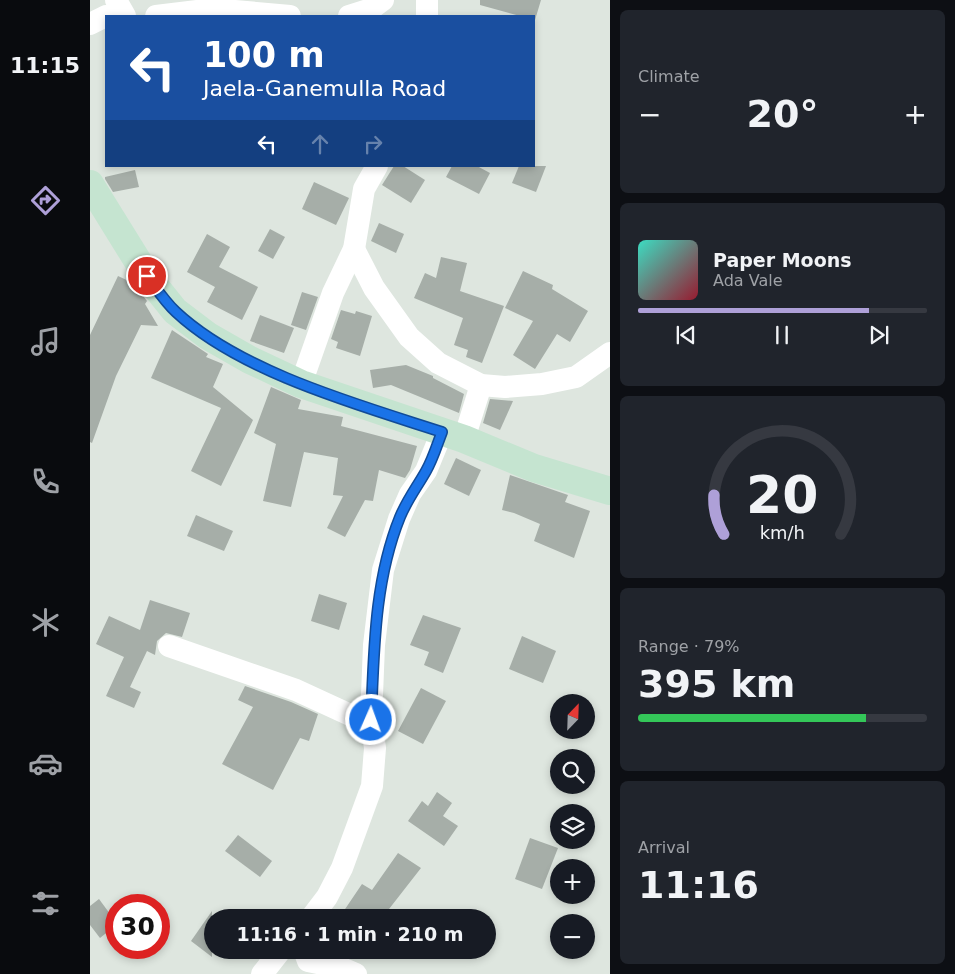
<!DOCTYPE html>
<html lang="en">
<head>
<meta charset="utf-8">
<style>
	:root { --surface:#171b24; --page:#20242c; --text:#f1f3f6; --muted:#9ea1a6; --line:#363941; --accent:#aea0d8 }
	body { margin:0; font-family:"DejaVu Sans",sans-serif; background:var(--page); color:var(--text); height:100vh; display:flex; flex-direction:column; font-size:19px; white-space:nowrap }
	* { box-sizing:border-box; margin:0 }
	p { font-size:16px; color:var(--muted) }
	.icon { flex:none; width:28px; height:28px; fill:none; stroke:currentColor; stroke-width:2; stroke-linecap:round; stroke-linejoin:round }
	.map { position:relative; flex:1; overflow:hidden }
	.drawer { display:flex; flex-direction:column; gap:10px; padding:10px; background:#0d0f14; width:345px }
	.drawer>* { flex:none }
	.banner { position:absolute; left:15px; top:15px; width:430px; height:152px; border-radius:0px; box-shadow:0 2px 8px #0003; background:#1a4fa0; color:#fff; overflow:hidden }
	.needle { width:32px; rotate:23deg }
	.buttons { position:absolute; left:460px; top:694px; display:grid; gap:10px }
	.buttons a { display:grid; place-items:center; width:45px; height:45px; border-radius:50%; background:var(--surface); box-shadow:0 2px 8px #0003; font-size:25px }
	.speed { position:absolute; left:15px; top:894px; display:flex; gap:10px; font-size:25px; font-weight:700; text-align:center }
	.speed>* { display:grid; place-content:center; width:65px; height:65px; border-radius:50%; background:var(--surface); box-shadow:0 2px 8px #0003; line-height:1 }
	.speed .limit { border:8px solid #d22; background:#fff; color:#111 }
	.pin { position:absolute; display:grid; place-items:center; width:42px; height:42px; color:#fff; margin:-21px; border:2px solid #fff; border-radius:50%; box-shadow:0 1px 5px #0007 }
	.me { position:absolute; width:55px; margin:-28px; rotate:2deg; stroke-linejoin:round; filter:drop-shadow(0 0 4px #0008) }
	.turn { display:flex; align-items:center; gap:18px; height:105px; padding:0 15px; font-size:22px }
	.turn .icon { width:65px; height:65px; stroke-width:2.5 }
	.turn b { display:block; font-size:35px; line-height:42px }
	.lanes { display:flex; align-items:center; height:48px; padding:0 15px; background:#0003; justify-content:center; gap:25px; direction:ltr }
	.lanes .off { opacity:.35 }
	.big { font-size:38px; font-weight:600; line-height:1.1 }
	.drawer .tile { flex:1; display:flex; flex-direction:column; justify-content:center; gap:8px; min-width:0; padding:0 18px; border-radius:8px; background:var(--page) }
	.drawer .dial { align-items:center; gap:0 }
	.dial svg { height:130px; overflow:visible; fill:none; stroke:var(--line); stroke-width:7; stroke-linecap:round; text-anchor:middle }
	.dial text { fill:var(--text); stroke:none }
	.song { display:flex; align-items:center; gap:15px }
	.cover { width:60px; height:60px; border-radius:8px; background:linear-gradient(135deg,hsl(170 70% 55%),hsl(350 70% 35%)) }
	.played { height:5px; border-radius:2px; background:linear-gradient(90deg,var(--accent) 80%,var(--line) 80%) }
	.keys { display:flex; justify-content:space-around; direction:ltr }
	.heat { display:flex; justify-content:space-between; align-items:center; font-size:28px; direction:ltr }
	.charge { height:8px; border-radius:4px; background:linear-gradient(90deg,#34c759 79%,var(--line) 0) }
	.trip { position:absolute; left:114px; top:909px; width:292px; height:50px; border-radius:25px; background:var(--surface); box-shadow:0 2px 8px #0003; font-weight:600; line-height:50px; text-align:center }
	main { display:flex; flex:1; min-height:0 }
	.tabs { display:flex; flex-direction:column; width:90px; justify-content:space-around; align-items:center; background:#090b0e; color:var(--muted) }
	.tabs .icon { width:35px; height:35px }
	.tabs .selected { color:var(--accent) }
	.tabs b { font-size:22px; color:var(--text) }
	.map>svg:first-child { display:block }
</style>
</head>
<body>
<main>
<nav class="tabs">
<b>11:15</b>
<svg class="icon selected" aria-label="directions" viewBox="0 0 24 24"><path d="M12 3l9 9-9 9-9-9zM9 14v-3h6M13 9l2 2-2 2"/></svg>
<svg class="icon" aria-label="music" viewBox="0 0 24 24"><path d="M9 18V5l10-2v13"/><circle cx="6" cy="18" r="3"/><circle cx="16" cy="16" r="3"/></svg>
<svg class="icon" aria-label="phone" viewBox="0 0 24 24"><path d="M5 4h4l2 5-3 2q2 4 5 5l2-3 5 2v4C11 20 4 13 5 4z"/></svg>
<svg class="icon" aria-label="climate" viewBox="0 0 24 24"><path d="M12 3v18M4 7l16 10M4 17L20 7"/></svg>
<svg class="icon" aria-label="car" viewBox="0 0 24 24"><path d="M5 17H2v-5l4-1 3-4h7l3 4 3 1v5h-3M9 17h6M6 11h13"/><circle cx="7" cy="17" r="2"/><circle cx="17" cy="17" r="2"/></svg>
<svg class="icon" aria-label="filters" viewBox="0 0 24 24"><path d="M4 7h16M4 17h16"/><circle cx="9" cy="7" r="2"/><circle cx="15" cy="17" r="2"/></svg>
</nav>
<div class="map">
<svg width="520" height="974" viewBox="0 0 520 974">
	<rect width="100%" height="100%" fill="#dee6df"/>
	<g fill="#a6aea8">
		<path d="M390,0H451L445,20L444,16H430L390,5Z"/>
		<path d="M304,166H313L335,180L321,203L292,185Z"/>
		<path d="M362,166H387L400,173L389,194L356,177Z"/>
		<path d="M429,166H456L446,192L422,183Z"/>
		<path d="M45,170L49,187L23,192L15,179V177Z"/>
		<path d="M224,182L259,198L246,225L212,209Z"/>
		<path d="M289,223L314,234L306,253L281,241Z"/>
		<path d="M180,229L195,237L183,259L168,251Z"/>
		<path d="M117,234L140,247L129,267L168,287L152,320L117,302L125,287L97,272Z"/>
		<path d="M351,257L377,263L370,291L414,306L392,363L376,357L378,350L364,345L373,318L324,298L335,273L346,278Z"/>
		<path d="M433,271L463,285L462,289L498,311L480,342L467,334L445,369L423,355L443,321L415,308Z"/>
		<path d="M28,276L43,283L57,301L55,304L68,326L51,325L26,376L2,443L0,442V335Z"/>
		<path d="M212,292L228,297L216,330L201,325Z"/>
		<path d="M251,310L265,314L266,311L282,316L270,356L246,348L248,342L241,339Z"/>
		<path d="M170,315L204,328L194,353L160,341Z"/>
		<path d="M82,330L118,354L116,357L133,364L123,387L163,420L131,486L101,471L131,408L61,378Z"/>
		<path d="M316,365L343,376V378L374,394L369,413L301,385L283,388L280,370Z"/>
		<path d="M181,387L211,400L208,409L253,417L251,426L327,446L320,470L315,478L289,470L283,501L275,500L255,537L237,528L253,496L243,495L248,458L214,452L201,507L173,501L186,444L164,433Z"/>
		<path d="M400,399L423,401L410,430L393,423Z"/>
		<path d="M366,458L391,470L379,496L354,484Z"/>
		<path d="M420,475L478,495L475,502L500,511L484,558L444,541L450,524L424,513L412,510Z"/>
		<path d="M106,515L143,531L134,551L97,536Z"/>
		<path d="M229,594L257,603L249,630L221,621Z"/>
		<path d="M60,600L100,613L92,637L76,633L67,641L65,655L57,651L40,687L51,692L44,708L16,696L34,657L6,644L19,616L50,630Z"/>
		<path d="M333,615L371,628L353,673L334,665L339,652L320,645Z"/>
		<path d="M432,636L466,651L453,683L419,669Z"/>
		<path d="M155,686L201,702L228,714L219,741L210,738L183,790L132,764L163,707L148,700Z"/>
		<path d="M331,688L356,701L333,744L308,731Z"/>
		<path d="M347,792L362,803L353,816L368,826L354,846L318,821L332,801L338,806Z"/>
		<path d="M148,835L182,861L170,877L135,851Z"/>
		<path d="M440,838L468,848L452,889L425,879Z"/>
		<path d="M308,853L331,868L292,918H249L272,884L282,890Z"/>
		<path d="M9,899L26,922V925L10,938L0,925V906Z"/>
		<path d="M122,911V957L101,941Z"/>
	</g>
	<g fill="none" stroke-linecap="round" stroke-linejoin="round">
		<g stroke="#fff" stroke-width="22">
			<path d="M26,0L35,16"/>
			<path d="M337,0V16"/>
			<path d="M66,16L123,9L200,16"/>
			<path d="M259,16L281,9L293,0"/>
			<path d="M0,24L16,16"/>
			<path d="M264,249L284,288L319,337L348,363L391,385L415,387L452,384L486,377L520,353"/>
			<path d="M211,384L243,293L264,249L274,189L287,166"/>
			<path d="M374,439L391,385"/>
			<path d="M79,646L206,690L282,725"/>
			<path d="M221,918L237,897L252,868L282,786L285,748L281,720L284,645L293,570L309,519L320,494L336,471L352,432"/>
			<path d="M214,950L218,961L252,968L266,974"/>
			<path d="M172,974L191,950"/>
		</g>
		<path stroke="#c5e4d0" stroke-width="28" d="M0,184L57,276L85,311L118,336L160,360L211,384L374,439L444,468L520,491"/>
	</g>
	<g fill="none" stroke-linecap="round" stroke-linejoin="round">
		<defs>
			<path id="route" d="M57,276C66,288 75,302 86,312C150,372 269,405 352,432C347,445 343,459 336,471C327,487 317,500 310,517C284,581 284,652 281,720"/>
		</defs>
		<use href="#route" stroke="#114b97" stroke-width="12"/>
		<use href="#route" stroke="#1a73e8" stroke-width="9"/>
	</g>
</svg>
<div class="buttons">
<a><svg class="needle" viewBox="-14 -14 28 28"><path d="M0-13l5 13h-10z" fill="#e53935"/><path d="M0 13l5-13h-10z" fill="#9ea1a6"/></svg></a>
<a><svg class="icon" aria-label="search" viewBox="0 0 24 24"><circle cx="10" cy="10" r="6"/><path d="M15 15l6 6"/></svg></a>
<a><svg class="icon" aria-label="layers" viewBox="0 0 24 24"><path d="M12 4l9 5-9 5-9-5zM3 14l9 5 9-5"/></svg></a>
<a>+</a>
<a>−</a>
</div>
<div class="speed"><div class="limit">30</div></div>
<div class="pin" style="left:57px;top:276px;background:#d93025"><svg class="icon" aria-label="arrive" viewBox="0 0 24 24"><path d="M6 21V4h12l-3 4 3 4H6"/></svg></div>
<svg class="me" style="left:281px;top:720px" viewBox="-20 -20 40 40"><circle r="17" fill="#1a73e8" stroke="#fff" stroke-width="3"/><path d="M0-11L8 9 0 5-8 9z" fill="#fff"/></svg>
<div class="trip">11:16 · 1 min · 210 m</div>
<div class="banner">
<div class="turn"><svg class="icon" aria-label="left" viewBox="0 0 24 24"><path d="M17 20v-9H6M10 6l-5 5 5 5"/></svg><div><b>100 m</b>Jaela-Ganemulla Road</div></div>
<div class="lanes"><svg class="icon" aria-label="left" viewBox="0 0 24 24"><path d="M17 20v-9H6M10 6l-5 5 5 5"/></svg><svg class="icon off" aria-label="ahead" viewBox="0 0 24 24"><path d="M12 20V5M6 11l6-6 6 6"/></svg><svg class="icon off" aria-label="right" viewBox="0 0 24 24"><path d="M7 20v-9h11M14 6l5 5-5 5"/></svg></div>
</div>
</div>
<section class="drawer">
<div class="tile"><p>Climate</p>
<div class="heat"><a>−</a><b class="big">20°</b><a>+</a></div>
</div>
<div class="tile">
<div class="song"><i class="cover"></i><div><b>Paper Moons</b><p>Ada Vale</p></div></div>
<div class="played"></div>
<div class="keys"><svg class="icon" aria-label="previous" viewBox="0 0 24 24"><path d="M18 5L8 12l10 7zM5 5v14"/></svg><svg class="icon" aria-label="pause" viewBox="0 0 24 24"><path d="M8 5v14M16 5v14"/></svg><svg class="icon" aria-label="next" viewBox="0 0 24 24"><path d="M6 5l10 7-10 7zM19 5v14"/></svg></div>
</div>
<div class="tile dial"><svg viewBox="0 0 100 80">
<path d="M14 69A42 42 0 1 1 86 69"/>
<path d="M14 69A42 42 0 0 1 8 45" stroke="#aea0d8"/>
<text x="50" y="56" font-size="32" font-weight="700">20</text>
<text x="50" y="72" font-size="11">km/h</text>
</svg></div>
<div class="tile"><p>Range · 79%</p><b class="big">395 km</b><div class="charge"></div></div>
<div class="tile"><p>Arrival</p><b class="big">11:16</b></div>
</section>
</main>
</body>
</html>
